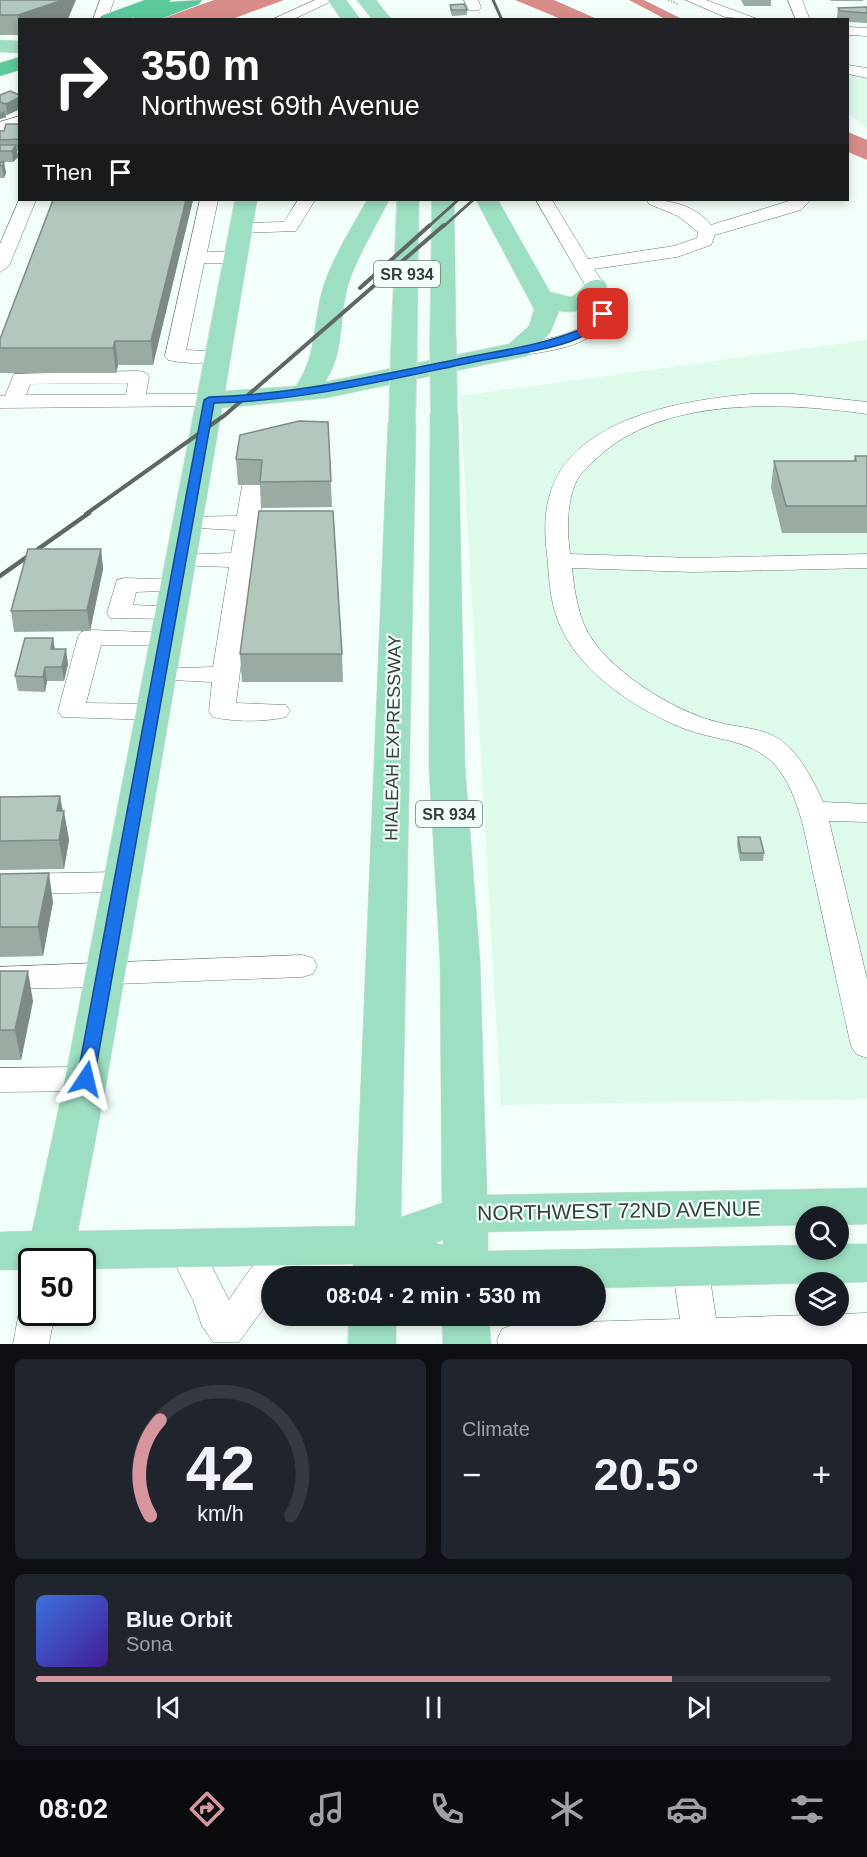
<!DOCTYPE html>
<html lang="en">
<head>
<meta charset="utf-8">
<style>
	:root { --surface:#171b24; --page:#20242c; --text:#f1f3f6; --muted:#9ea1a6; --line:#363941; --accent:#d7969e }
	body { margin:0; font-family:Helvetica,sans-serif; background:var(--page); color:var(--text); height:100vh; display:flex; flex-direction:column; font-size:22px; white-space:nowrap }
	* { box-sizing:border-box; margin:0 }
	p { font-size:20px; color:var(--muted) }
	.icon { flex:none; width:33px; height:33px; fill:none; stroke:currentColor; stroke-width:2; stroke-linecap:round; stroke-linejoin:round }
	.map { position:relative; height:1344px; overflow:hidden }
	.side { display:flex; flex-direction:column; gap:15px; padding:15px; background:#0d0f14; flex:1 }
	.side>* { flex:none }
	.top-card { position:absolute; left:18px; top:18px; width:831px; height:183px; border-radius:0px; box-shadow:0 3px 9px #0003; background:#202124; color:#fff; overflow:hidden }
	.buttons { position:absolute; left:795px; top:1206px; display:grid; gap:12px }
	.buttons a { display:grid; place-items:center; width:54px; height:54px; border-radius:50%; background:var(--surface); box-shadow:0 3px 9px #0003; font-size:30px }
	.speed { position:absolute; left:18px; top:1248px; display:flex; gap:12px; font-size:30px; font-weight:700; text-align:center }
	.speed>* { display:grid; place-content:center; width:78px; height:78px; border-radius:50%; background:var(--surface); box-shadow:0 3px 9px #0003; line-height:1 }
	.speed .limit { border:3px solid #111; border-radius:9px; background:#fff; color:#111 }
	.pin { position:absolute; display:grid; place-items:center; width:51px; height:51px; color:#fff; margin:-26px; border-radius:12px; box-shadow:0 3px 9px #0006 }
	.me { position:absolute; width:66px; margin:-33px; rotate:10deg; stroke-linejoin:round; filter:drop-shadow(0 0 4px #0008) }
	.turn { display:flex; align-items:center; gap:21px; height:126px; padding:0 24px; font-size:27px }
	.turn .icon { width:78px; height:78px; stroke-width:2.5 }
	.turn b { display:block; font-size:42px; line-height:51px }
	.then { display:flex; align-items:center; height:57px; padding:0 24px; background:#0003; gap:12px; font-size:22px }
	.big { font-size:45px; font-weight:800; line-height:1.1 }
	.side .tile { flex:1; display:flex; flex-direction:column; justify-content:center; gap:9px; min-width:0; padding:0 21px; border-radius:9px; background:var(--page) }
	.side .dial { align-items:center; gap:0 }
	.dial svg { height:156px; overflow:visible; fill:none; stroke:var(--line); stroke-width:7; stroke-linecap:round; text-anchor:middle }
	.dial text { fill:var(--text); stroke:none }
	.song { display:flex; align-items:center; gap:18px }
	.cover { width:72px; height:72px; border-radius:9px; background:linear-gradient(135deg,hsl(220 70% 55%),hsl(260 70% 35%)) }
	.played { height:6px; border-radius:3px; background:linear-gradient(90deg,var(--accent) 80%,var(--line) 80%) }
	.keys { display:flex; justify-content:space-around; direction:ltr }
	.heat { display:flex; justify-content:space-between; align-items:center; font-size:33px; direction:ltr }
	.side .tiles { flex:1; display:grid; gap:15px; grid-template-columns:1fr 1fr }
	.tile:last-child { grid-column:span 2 }
	.trip { position:absolute; left:261px; top:1266px; width:345px; height:60px; border-radius:30px; background:var(--surface); box-shadow:0 3px 9px #0003; font-weight:800; line-height:60px; text-align:center }
	.menu { display:flex; height:96px; justify-content:space-around; align-items:center; background:#090b0e; color:var(--muted) }
	.menu .icon { width:42px; height:42px }
	.menu .active { color:var(--accent) }
	.menu b { font-size:27px; color:var(--text) }
	.map>svg:first-child { display:block }
</style>
</head>
<body>
<div class="map">
<svg width="867" height="1344" viewBox="0 0 867 1344">
	<rect width="100%" height="100%" fill="#f2fff8"/>
	<g fill="#ddfaeb">
		<path d="M848,72H867V128L848,114Z"/>
		<path d="M867,340V1099L501,1105L460,396Z"/>
	</g>
	<g fill="#d88c89">
		<path d="M214,0H284L232,19H161Z"/>
		<path d="M515,0H554L597,19H561Z"/>
		<path d="M848,132L867,140V160L848,152Z"/>
	</g>
	<g fill="none" stroke-linecap="round" stroke-linejoin="round">
		<path fill="#d88c89" fill-rule="evenodd" d="M629,0H644L684,20H667Z"/>
		<defs>
			<g id="minor">
				<path d="M100,0H114L107,20H93Z"/>
				<path d="M315,0H334L292,20H271Z"/>
				<path d="M464,0H478L481,7L479,10H469Z"/>
				<path d="M686,0H706L760,20L725,17Z"/>
				<path d="M788,0H802L810,20H796Z"/>
				<path d="M848,27L867,28V36L848,35Z"/>
				<path d="M848,65L867,68V78L848,74Z"/>
				<path d="M20,116V126L0,132V122Z"/>
				<path d="M20,198L36,200L9,266L0,272V244Z"/>
				<path d="M200,200H218L207,252L236,251L245,257L236,263H204L186,350L225,352L228,356L225,360C209,364 184,364 168,360L165,356Z"/>
				<path d="M298,200H315L296,231L241,233L232,228L241,223L284,222Z"/>
				<path d="M536,200H552L588,259L674,246L697,238L698,232L678,216L649,204L647,200C671,200 695,205 711,225L792,200H811L801,210L715,235L711,245L677,257L594,269L609,292L614,309C598,347 554,350 518,356L511,354L508,350L511,346C531,341 590,337 594,310C595,305 591,297 589,292Z"/>
				<path d="M139,371L146,373L149,377L146,394H209L216,396L219,400L216,404L209,406L0,408V396H5L14,374ZM128,383L126,395H26L30,384Z"/>
				<path d="M752,394H794L867,402V414C784,402 662,396 597,458C590,465 582,471 578,478C566,501 567,529 570,554L693,558L867,554V568L693,572L572,568C574,588 577,608 585,627C605,669 673,711 717,722C737,728 761,727 779,739C800,753 813,780 823,802L867,804V822L829,821L867,979V1058L856,1054L851,1046C839,993 828,939 816,886C807,848 803,804 780,771C755,737 715,742 680,727C632,707 575,669 557,618C551,601 549,582 548,563C545,540 543,516 550,494C573,417 684,400 752,394Z"/>
				<path d="M253,479L261,481L264,486L260,516L270,518L273,523L270,528L258,530L236,703L286,705L290,711L286,717C265,722 234,722 213,717L209,711L212,682L151,679L147,674L151,669L213,667L229,567L173,565L169,560L173,555L231,553L235,530L180,527L177,522L180,517L237,516L242,486L245,481Z"/>
				<path d="M125,578L184,580L188,585L184,590L136,592L133,605L180,607L183,612L180,617L171,619L110,618L107,613L117,580Z"/>
				<path d="M90,630L175,633L178,638L175,643L166,645H101L86,703L154,704L163,706L167,712L163,718L154,720L62,717L58,711L78,637L81,632Z"/>
				<path d="M121,872L131,875L136,882L131,889L121,892L16,894L6,891L1,884L6,877L16,874Z"/>
				<path d="M302,955L313,958L317,966L313,974L302,977L115,984L104,987L0,989V967Z"/>
				<path d="M86,1067L97,1070L102,1079L97,1088L86,1091L0,1092V1068Z"/>
				<path d="M294,1231L306,1236L312,1246L289,1276H272V1297L239,1342H213L202,1326L193,1300L167,1248L173,1238L185,1233L197,1238L229,1300C245,1276 267,1241 294,1231Z"/>
				<path d="M690,1251L703,1255L708,1266L716,1318L867,1313V1344H498L497,1340L502,1329L515,1324L680,1319L672,1266L677,1255Z"/>
				<path d="M32,1298V1312H55L49,1344H13L19,1312L24,1301Z"/>
			</g>
			<g id="major">
				<path d="M328,0H346L361,20H342Z"/>
				<path d="M357,0H376L392,20H373Z"/>
				<path d="M0,40L20,41V53L0,52Z"/>
				<path d="M235,200H257L225,391L296,386C319,353 312,315 326,279C336,252 353,225 367,200H389C376,226 360,252 350,279C338,312 346,352 325,382L509,344L529,326L534,309L476,200H498L550,292L571,297C585,289 585,276 604,281L607,286C596,305 582,315 559,311L550,333L527,356L326,398L222,408L107,1079L78,1231L355,1226L388,423L392,417L402,415L412,417L416,423L401,1217L442,1203L440,960L429,767L430,414L434,408L444,406L454,408L458,414L465,767L480,960L487,1195L867,1188V1224L838,1225V1216H806V1225L488,1232V1251L806,1245V1250H838V1244H867V1282L596,1288V1276H419L398,1271V1276H352L353,1264L82,1269V1262H32V1270H0V1232L32,1231L65,1079ZM443,1240V1245L435,1243Z"/>
				<path d="M397,200H419L417,348L413,353L404,356L395,353L391,348Z"/>
				<path d="M432,200H454L456,340L452,345L443,348L434,345L430,340Z"/>
				<path d="M349,1316H396V1344H348Z"/>
				<path d="M442,1316H489L491,1344H443Z"/>
			</g>
			<g id="highway">
				<path d="M145,0H171L169,2L202,0L199,4L158,20H133L134,17L127,20H99L101,16Z"/>
				<path d="M20,57V70L0,76V63Z"/>
			</g>
		</defs>
		<use href="#minor" stroke="#677a70" stroke-width="1"/>
		<use href="#major" stroke="#dbdcdc" stroke-width="1"/>
		<use href="#highway" stroke="#dbdcdc" stroke-width="1"/>
		<path stroke="#afbab4" stroke-width="2" stroke-dasharray="1.5 1.5" stroke-linecap="butt" d="M668,0L678,4"/>
		<use href="#minor" fill="#fff" fill-rule="evenodd"/>
		<use href="#major" fill="#9ddfc2" fill-rule="evenodd"/>
		<use href="#highway" fill="#5cc99a" fill-rule="evenodd"/>
		<g stroke="#5e6762" stroke-width="3">
			<path d="M493,0L502,20"/>
			<path d="M428,227L458,200"/>
			<path d="M443,227L473,200"/>
		</g>
		<g stroke="#5e6762" stroke-width="4">
			<path d="M360,288L430,225"/>
			<path d="M86,514L225,415L444,225"/>
		</g>
		<path stroke="#5e6762" stroke-width="4.5" d="M0,576L89,513"/>
		<defs>
			<g id="major-bridge">
				<path d="M443,340L444,414"/>
				<path d="M402,423L404,348"/>
			</g>
		</defs>
		<use href="#major-bridge" stroke="#dbdcdc" stroke-width="28" stroke-linecap="butt"/>
		<use href="#major-bridge" stroke="#9ddfc2" stroke-width="26"/>
	</g>
	<g fill="#9aaba2">
		<path d="M0,0L68,19L66,20H20V35H0Z"/>
		<path d="M741,0H771V6H744Z"/>
		<path d="M830,0H863V1H831Z"/>
		<path d="M450,5L467,10V15L452,16L450,10Z"/>
		<path d="M867,7V23L848,22V20H838L837,18L838,8Z"/>
		<path d="M18,94H20V109L7,115H6V117L0,119V95Z"/>
		<path d="M20,124V151H17L18,157L13,162H4L6,173L4,178H0V131H4Z"/>
		<path d="M193,200L153,365H118L116,373H0V339Z"/>
		<path d="M328,422L332,507L261,508L260,485H238L236,459Z"/>
		<path d="M855,456H867V533H782L771,487L774,461H854Z"/>
		<path d="M101,549L103,569L90,631L14,632L11,611Z"/>
		<path d="M53,638L55,649L68,664L64,681H47L45,692L18,691L15,676Z"/>
		<path d="M240,654H342L343,682H242Z"/>
		<path d="M60,796L69,840L64,869L0,870V797Z"/>
		<path d="M738,837L764,853L763,861H740L737,845Z"/>
		<path d="M0,874L53,902L43,956L0,957Z"/>
		<path d="M0,971L33,1001L21,1060H0Z"/>
	</g>
	<g fill="#7d8b84">
		<path d="M63,0H76L68,19L66,20H20V24L18,15Z"/>
		<path d="M20,97V109L7,115L6,104Z"/>
		<path d="M5,111L6,117L0,119V113Z"/>
		<path d="M16,145L18,157L13,162L12,151Z"/>
		<path d="M4,162L6,173L4,178L2,166Z"/>
		<path d="M186,200H193L153,365L151,341Z"/>
		<path d="M115,341L118,365L116,373L113,348Z"/>
		<path d="M101,549L103,569L90,631L87,610Z"/>
		<path d="M53,638L55,653L51,649Z"/>
		<path d="M66,649L68,664L64,681L62,667Z"/>
		<path d="M45,667L47,681L45,692L43,677Z"/>
		<path d="M60,796L63,817L64,811L69,840L64,869L59,840L57,811Z"/>
		<path d="M49,873L53,902L43,956L38,927Z"/>
		<path d="M28,971L33,1001L21,1060L15,1030Z"/>
	</g>
	<g fill="#b3c7bc" stroke="#7d8b84" stroke-width="1.5">
		<path d="M0,0H63L18,15H0Z"/>
		<path d="M464,4L467,10H452L450,5Z"/>
		<path d="M867,7V13L840,11L838,8Z"/>
		<path d="M10,91L20,95V97L6,104L0,102V95Z"/>
		<path d="M6,124H20V139L0,140V131H4Z"/>
		<path d="M0,145H16L12,151H0Z"/>
		<path d="M0,162H4L2,166H0Z"/>
		<path d="M53,200H186L151,341H115L113,348H0V339Z"/>
		<path d="M299,421L328,422L331,481L260,482L262,460L236,459L240,435Z"/>
		<path d="M855,456H867V506H786L774,461H856Z"/>
		<path d="M259,511H333L342,654H240Z"/>
		<path d="M28,549H101L87,610L11,611Z"/>
		<path d="M25,638H53L51,649H66L62,667H45L43,677L15,676Z"/>
		<path d="M60,796L57,811H64L59,840L0,841V797Z"/>
		<path d="M738,837H760L764,853H741Z"/>
		<path d="M49,873L38,927H0V874Z"/>
		<path d="M0,971H28L15,1030H0Z"/>
	</g>
	<path fill="#1a73e8" stroke="#114b97" stroke-width="1.5" d="M599,312L608,314C603,322 598,329 589,333C559,350 513,354 479,361C391,379 304,401 214,403L94,1079L92,1084H80L77,1079L204,400L209,397C293,395 373,376 454,360C496,351 540,346 579,330C588,326 594,319 599,312Z"/>
	<g text-anchor="middle" stroke-width="4.5" stroke-linejoin="round" paint-order="stroke">
		<g fill="#f2fff8" stroke="#6f7974" stroke-width="1.5">
			<rect x="374" y="261" width="66" height="26" rx="4.5"/>
			<rect x="416" y="801" width="66" height="26" rx="4.5"/>
		</g>
		<g font-size="16" font-weight="bold" fill="#373f3b">
			<text x="407" y="280">SR 934</text>
			<text x="449" y="820">SR 934</text>
		</g>
		<g font-size="18" fill="#373f3b" stroke="#f2fff8">
			<text transform="translate(393 738) rotate(-89)" y="6">HIALEAH EXPRESSWAY</text>
		</g>
		<g font-size="21" fill="#373f3b" stroke="#f2fff8">
			<text transform="translate(619 1211) rotate(-1)" y="7">NORTHWEST 72ND AVENUE</text>
		</g>
	</g>
</svg>
<div class="buttons">
<a><svg class="icon" aria-label="search" viewBox="0 0 24 24"><circle cx="10" cy="10" r="6"/><path d="M15 15l6 6"/></svg></a>
<a><svg class="icon" aria-label="layers" viewBox="0 0 24 24"><path d="M12 4l9 5-9 5-9-5zM3 14l9 5 9-5"/></svg></a>
</div>
<div class="speed"><div class="limit">50</div></div>
<div class="pin" style="left:603px;top:314px;background:#d93025"><svg class="icon" aria-label="arrive" viewBox="0 0 24 24"><path d="M6 21V4h12l-3 4 3 4H6"/></svg></div>
<svg class="me" style="left:86px;top:1079px" viewBox="-20 -20 40 40"><path d="M0-17L14 15 0 8-14 15z" fill="#1a73e8" stroke="#fff" stroke-width="4"/></svg>
<div class="trip">08:04 · 2 min · 530 m</div>
<div class="top-card">
<div class="turn"><svg class="icon" aria-label="right" viewBox="0 0 24 24"><path d="M7 20v-9h11M14 6l5 5-5 5"/></svg><div><b>350 m</b>Northwest 69th Avenue</div></div>
<div class="then">Then<svg class="icon" aria-label="arrive" viewBox="0 0 24 24"><path d="M6 21V4h12l-3 4 3 4H6"/></svg></div>
</div>
</div>
<section class="side">
<div class="tiles">
<div class="tile dial"><svg viewBox="0 0 100 80">
<path d="M14 69A42 42 0 1 1 86 69"/>
<path d="M14 69A42 42 0 0 1 19 20" stroke="#d7969e"/>
<text x="50" y="56" font-size="32" font-weight="700">42</text>
<text x="50" y="72" font-size="11">km/h</text>
</svg></div>
<div class="tile"><p>Climate</p>
<div class="heat"><a>−</a><b class="big">20.5°</b><a>+</a></div>
</div>
<div class="tile">
<div class="song"><i class="cover"></i><div><b>Blue Orbit</b><p>Sona</p></div></div>
<div class="played"></div>
<div class="keys"><svg class="icon" aria-label="previous" viewBox="0 0 24 24"><path d="M18 5L8 12l10 7zM5 5v14"/></svg><svg class="icon" aria-label="pause" viewBox="0 0 24 24"><path d="M8 5v14M16 5v14"/></svg><svg class="icon" aria-label="next" viewBox="0 0 24 24"><path d="M6 5l10 7-10 7zM19 5v14"/></svg></div>
</div>
</div>
</section>
<nav class="menu">
<b>08:02</b>
<svg class="icon active" aria-label="directions" viewBox="0 0 24 24"><path d="M12 3l9 9-9 9-9-9zM9 14v-3h6M13 9l2 2-2 2"/></svg>
<svg class="icon" aria-label="music" viewBox="0 0 24 24"><path d="M9 18V5l10-2v13"/><circle cx="6" cy="18" r="3"/><circle cx="16" cy="16" r="3"/></svg>
<svg class="icon" aria-label="phone" viewBox="0 0 24 24"><path d="M5 4h4l2 5-3 2q2 4 5 5l2-3 5 2v4C11 20 4 13 5 4z"/></svg>
<svg class="icon" aria-label="climate" viewBox="0 0 24 24"><path d="M12 3v18M4 7l16 10M4 17L20 7"/></svg>
<svg class="icon" aria-label="car" viewBox="0 0 24 24"><path d="M5 17H2v-5l4-1 3-4h7l3 4 3 1v5h-3M9 17h6M6 11h13"/><circle cx="7" cy="17" r="2"/><circle cx="17" cy="17" r="2"/></svg>
<svg class="icon" aria-label="filters" viewBox="0 0 24 24"><path d="M4 7h16M4 17h16"/><circle cx="9" cy="7" r="2"/><circle cx="15" cy="17" r="2"/></svg>
</nav>
</body>
</html>
